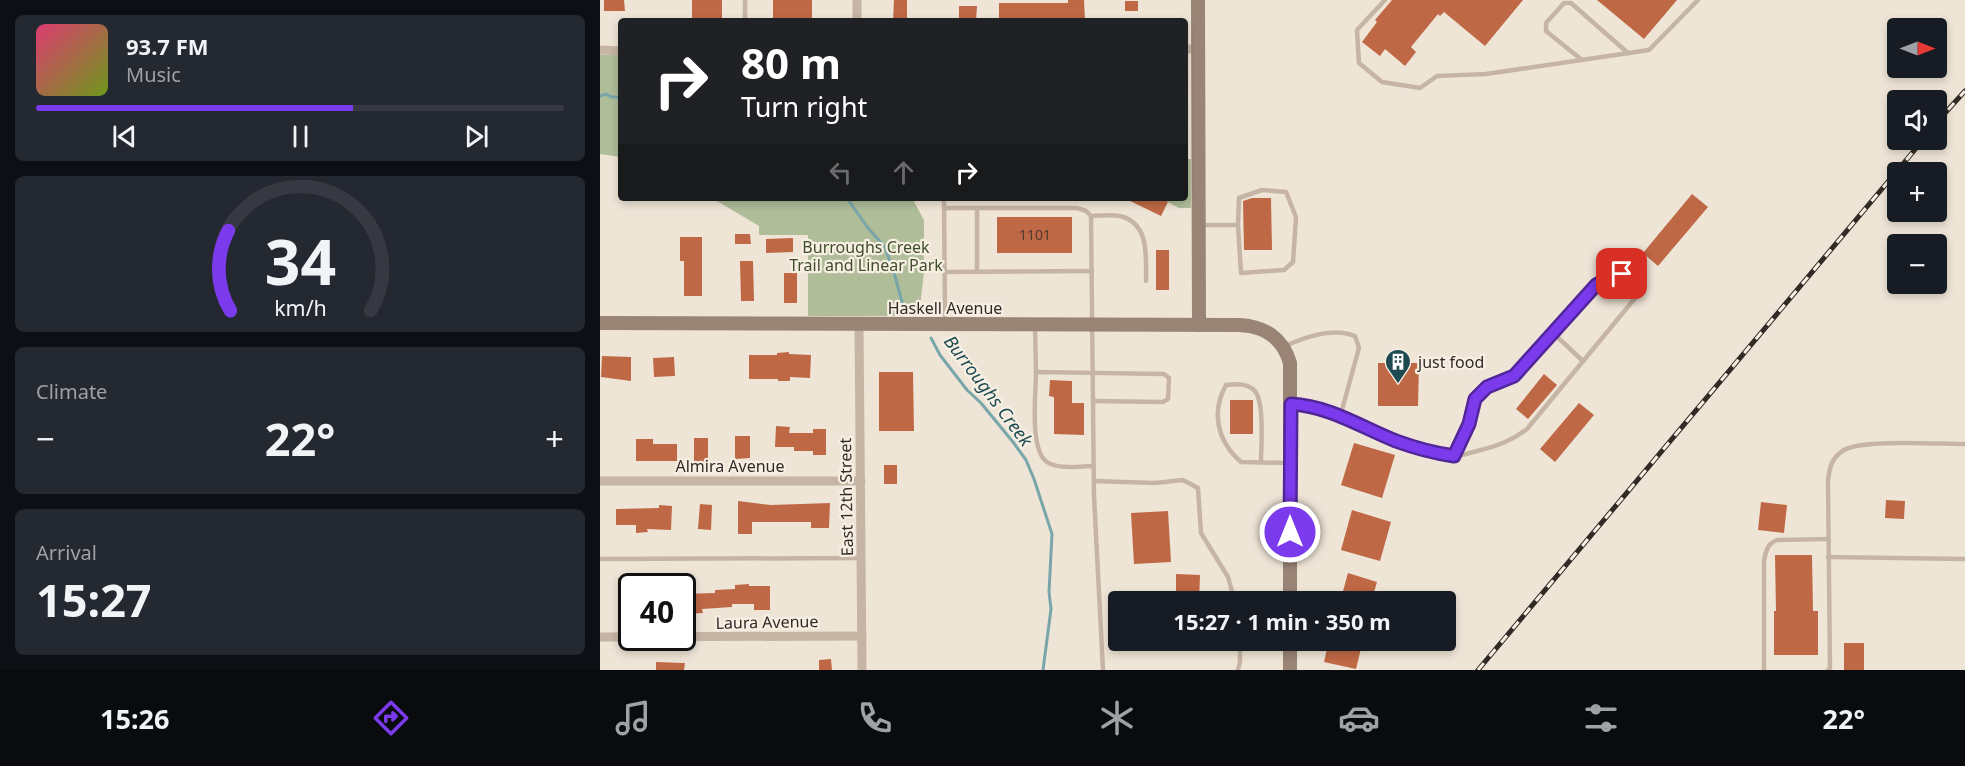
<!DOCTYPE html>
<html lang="en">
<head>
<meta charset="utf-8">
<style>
	:root { --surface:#171b24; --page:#242831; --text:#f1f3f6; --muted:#9ea1a6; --line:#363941; --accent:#7c3aed }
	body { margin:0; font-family:"Noto Sans",sans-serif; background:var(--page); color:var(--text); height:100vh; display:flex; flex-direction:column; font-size:22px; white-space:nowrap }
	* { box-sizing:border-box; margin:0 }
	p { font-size:20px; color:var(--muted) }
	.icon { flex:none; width:33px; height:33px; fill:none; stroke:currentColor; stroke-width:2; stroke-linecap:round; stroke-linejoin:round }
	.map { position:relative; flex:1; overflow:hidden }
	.details { display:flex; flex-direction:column; gap:15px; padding:15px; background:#0d0f14; width:600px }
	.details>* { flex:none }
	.hud { position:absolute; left:18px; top:18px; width:570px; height:183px; border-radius:6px; box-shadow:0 3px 9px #0003; background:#202124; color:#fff; overflow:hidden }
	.needle { width:39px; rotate:90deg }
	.tools { position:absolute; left:1287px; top:18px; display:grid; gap:12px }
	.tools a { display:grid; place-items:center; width:60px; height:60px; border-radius:6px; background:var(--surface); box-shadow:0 3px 9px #0003; font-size:30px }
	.speed { position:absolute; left:18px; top:573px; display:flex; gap:12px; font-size:30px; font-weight:700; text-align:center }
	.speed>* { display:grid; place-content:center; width:78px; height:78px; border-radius:50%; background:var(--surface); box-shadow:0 3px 9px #0003; line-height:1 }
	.speed .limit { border:3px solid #111; border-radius:9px; background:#fff; color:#111 }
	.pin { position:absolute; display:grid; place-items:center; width:51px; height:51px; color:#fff; margin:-26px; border-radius:12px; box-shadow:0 3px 9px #0006 }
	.me { position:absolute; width:66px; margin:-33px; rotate:0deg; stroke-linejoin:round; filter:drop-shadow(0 0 4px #0008) }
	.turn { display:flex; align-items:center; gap:21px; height:126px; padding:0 24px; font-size:27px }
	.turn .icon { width:78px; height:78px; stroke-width:2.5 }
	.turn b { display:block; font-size:42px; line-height:51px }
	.lanes { display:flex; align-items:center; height:57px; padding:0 24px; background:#0003; justify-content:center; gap:30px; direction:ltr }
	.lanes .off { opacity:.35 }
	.big { font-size:45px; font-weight:700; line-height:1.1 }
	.details .widget { flex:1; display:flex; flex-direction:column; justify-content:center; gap:9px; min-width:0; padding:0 21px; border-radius:9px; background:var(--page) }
	.details .dial { align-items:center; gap:0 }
	.dial svg { height:156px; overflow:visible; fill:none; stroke:var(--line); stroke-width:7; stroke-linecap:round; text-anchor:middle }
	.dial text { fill:var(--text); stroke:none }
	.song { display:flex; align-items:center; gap:18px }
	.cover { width:72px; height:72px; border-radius:9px; background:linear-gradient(135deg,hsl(340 70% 55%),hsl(80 70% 35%)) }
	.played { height:6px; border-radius:3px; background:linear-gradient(90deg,var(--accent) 60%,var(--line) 60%) }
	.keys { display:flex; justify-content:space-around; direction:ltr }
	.heat { display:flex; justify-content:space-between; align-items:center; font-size:33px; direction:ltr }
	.trip { position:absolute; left:508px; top:591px; width:348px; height:60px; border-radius:6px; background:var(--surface); box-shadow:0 3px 9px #0003; font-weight:700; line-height:60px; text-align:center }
	.tab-bar { display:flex; height:96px; justify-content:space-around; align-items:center; background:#090b0e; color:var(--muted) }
	.tab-bar .icon { width:42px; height:42px }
	.tab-bar .selected { color:var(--accent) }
	.tab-bar b { font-size:27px; color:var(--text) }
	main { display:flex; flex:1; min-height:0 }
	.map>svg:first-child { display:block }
</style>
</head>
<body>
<main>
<section class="details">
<div class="widget">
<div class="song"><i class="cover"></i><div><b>93.7 FM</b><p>Music</p></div></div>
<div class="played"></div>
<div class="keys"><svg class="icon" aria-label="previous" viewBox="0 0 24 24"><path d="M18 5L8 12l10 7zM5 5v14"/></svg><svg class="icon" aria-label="pause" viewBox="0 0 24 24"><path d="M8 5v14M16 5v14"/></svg><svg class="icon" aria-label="next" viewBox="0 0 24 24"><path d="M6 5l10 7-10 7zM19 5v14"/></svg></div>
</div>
<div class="widget dial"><svg viewBox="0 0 100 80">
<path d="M14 69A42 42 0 1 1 86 69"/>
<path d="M14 69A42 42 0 0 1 13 28" stroke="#7c3aed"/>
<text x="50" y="56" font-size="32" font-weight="700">34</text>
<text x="50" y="72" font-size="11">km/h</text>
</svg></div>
<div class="widget"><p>Climate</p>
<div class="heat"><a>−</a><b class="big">22°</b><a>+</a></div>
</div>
<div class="widget"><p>Arrival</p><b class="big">15:27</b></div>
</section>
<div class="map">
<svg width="1365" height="670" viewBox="0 0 1365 670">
	<rect width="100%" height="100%" fill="#efe5d7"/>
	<g fill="#afbd98">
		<path d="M0,55H21V157L0,154Z"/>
		<path d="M585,159H591V208H579L560,198H585Z"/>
		<path d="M112,198H312L324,220V272L319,316H208V235H159V226Z"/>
	</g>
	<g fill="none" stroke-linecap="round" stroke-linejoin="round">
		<g stroke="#78a6aa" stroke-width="3">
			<path d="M0,96L6,94L11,97H21"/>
			<path d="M247,198L268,228L285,247L295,276L304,309"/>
			<path d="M331,338L340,355L367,390L381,403L413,442L426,460L434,479L452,534L449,592L451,609L443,670"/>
		</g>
	</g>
	<g fill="#bf6845">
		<path d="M4,0H24L25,11H4Z"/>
		<path d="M92,0H122V20L92,19Z"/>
		<path d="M173,0H212V20L173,19Z"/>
		<path d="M294,0H307V21H293Z"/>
		<path d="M468,0H484L485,21H399V3H468Z"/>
		<path d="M792,0H923L885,46L844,12L840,16L838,14L811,47L816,52L805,66L785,49L780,56L762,42L777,22L775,20Z"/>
		<path d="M997,0H1077L1044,39Z"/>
		<rect x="525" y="1" width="13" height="10"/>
		<path d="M359,6H377L376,21H359Z"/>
		<path d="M1092,194L1108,207L1058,266L1043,253Z"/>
		<path d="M524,198H560L568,202L561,216Z"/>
		<path d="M652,198H671L672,250H644L643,201Z"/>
		<rect x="397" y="217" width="75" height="36"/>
		<path d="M135,234H150L151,244H135Z"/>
		<path d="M80,237H102V296H84V261H80Z"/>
		<path d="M193,238V252L166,253V239Z"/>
		<rect x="556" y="250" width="13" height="40"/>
		<path d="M140,261H153L154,301H141Z"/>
		<rect x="184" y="273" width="13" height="30"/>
		<path d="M189,352V354L211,355L210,378L190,377V381H178V379H149V355H177V353Z"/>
		<path d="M2,356L31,357V381L1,377Z"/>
		<path d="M74,357L75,376L54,377L53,358Z"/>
		<path d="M778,363H819L818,406H778Z"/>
		<path d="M279,372H313L314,431H279Z"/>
		<path d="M944,374L957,385L928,419L916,409Z"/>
		<path d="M450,380L472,381V403H484V435L454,434V397L449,396Z"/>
		<rect x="630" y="400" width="23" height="34"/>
		<path d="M979,403L994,415L955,462L940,449Z"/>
		<path d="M176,426L190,427L189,433H213V429H226V455H213V451H194V447H175Z"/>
		<path d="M135,436H150V458L135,459Z"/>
		<rect x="94" y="438" width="14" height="24"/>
		<path d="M36,439H53V444H77V461H36Z"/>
		<path d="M754,443L795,455L782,498L741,485Z"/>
		<rect x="284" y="465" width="13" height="19"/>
		<path d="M1286,500L1305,501L1304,519L1285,518Z"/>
		<path d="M138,501L171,505L230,503L229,528H211V522H152V534H138Z"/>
		<path d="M1161,502L1187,505L1184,533L1158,530Z"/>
		<path d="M100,504L112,505L111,530L98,529Z"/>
		<path d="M59,505L72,506L71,530L47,529L48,532L36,533V525H16V509L59,508Z"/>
		<path d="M752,510L791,522L780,561L741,550Z"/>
		<path d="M568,511L571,562L534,564L531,513Z"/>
		<path d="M1175,555H1212L1213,611H1218V655H1174V611H1176Z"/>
		<path d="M748,573L777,582L771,602H740Z"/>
		<path d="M576,574L600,575L599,602H576Z"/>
		<path d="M60,576L76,579V586H32L31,609H18V578H60Z"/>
		<path d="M149,584V586H170V610H154V604H132V607L102,609L103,613L83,614V594L115,593V590L135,589V585Z"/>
		<path d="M729,640H763L756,669L724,662Z"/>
		<rect x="1244" y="643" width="20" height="27"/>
		<path d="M231,659L232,670H219V660Z"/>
		<path d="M56,662L85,663L84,670H56Z"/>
	</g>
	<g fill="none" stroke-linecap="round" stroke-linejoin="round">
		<g stroke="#c6b5a4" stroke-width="4.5">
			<path d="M785,0L757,30L759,63L782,82L820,88L837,76L886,74L1049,50L1098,0"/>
			<path d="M145,21V0"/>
			<path d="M982,60L946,31V23L964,3H971L1028,53"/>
			<path d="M344,198L345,321"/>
			<path d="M344,208H477L486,211L491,216L494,496L503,670"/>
			<path d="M377,208V272"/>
			<path d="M491,216C500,216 511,214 520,216C550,223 546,258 546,281"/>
			<path d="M601,225H638L639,198L662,190L686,192L696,217L693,262L684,270L641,273L638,225"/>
			<path d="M345,272L492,271"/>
			<path d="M435,326L436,372"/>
			<path d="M953,333L983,361"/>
			<path d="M683,347C705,337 732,327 755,336L759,348L740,417"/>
			<path d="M493,401L563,402L568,399L569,378L564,374L436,372C436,392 429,450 447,462C459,470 481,466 494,466"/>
			<path d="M693,404C736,407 774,434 814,447C827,451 841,457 854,456C862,456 870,453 877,451C896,447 912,441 927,429L1036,297C1043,280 1030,269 1013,275C1007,277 1001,282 996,285L914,376L887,387L875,399L869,424L854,456"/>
			<path d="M661,462C661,447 665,400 654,390C646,383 636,384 626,385C611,412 617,441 641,462L688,463"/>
			<path d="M494,481L555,483L583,480L598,488L601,533L628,577L635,602"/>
			<path d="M1228,557L1365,559"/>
			<path d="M0,559L262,558"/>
			<path d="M638,670L640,662V640"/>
			<path d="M1164,670V561C1166,551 1167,544 1177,540L1228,539"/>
			<path d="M1228,670L1230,668L1228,482C1229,469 1231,458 1244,450C1262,439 1340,444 1365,444"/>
		</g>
		<g stroke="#c6b5a4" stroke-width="9">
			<path d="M257,0V21"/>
			<path d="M585,49H598"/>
			<path d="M0,50L21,51"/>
			<path d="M259,324L262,670"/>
			<path d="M0,481H261"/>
			<path d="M0,637L262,636"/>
		</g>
		<g stroke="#998476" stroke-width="14">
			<path d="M598,0L599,325"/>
			<path d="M0,323L639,325C664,326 683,338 690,363V602"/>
			<path d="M690,670V640"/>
		</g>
		<defs>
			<g id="rail">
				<path d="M1336,123L1365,91"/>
				<path d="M878,670L1323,140"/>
			</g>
		</defs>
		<use href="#rail" stroke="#322a25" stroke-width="5"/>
		<use href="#rail" stroke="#f7efe3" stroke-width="3" stroke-dasharray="9" stroke-linecap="butt"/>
	</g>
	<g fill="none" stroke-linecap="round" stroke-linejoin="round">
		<defs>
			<path id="route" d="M690,532L691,404C729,406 761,427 796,441C815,448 834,453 854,456L869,424L875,399L887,387L914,376L996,285L1013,275L1022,274"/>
		</defs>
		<use href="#route" stroke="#51269a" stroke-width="15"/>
		<use href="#route" stroke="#7c3aed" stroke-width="10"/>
	</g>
	<defs>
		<symbol id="building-pin" viewBox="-11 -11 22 30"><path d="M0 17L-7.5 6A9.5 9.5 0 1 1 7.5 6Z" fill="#1e4b51" stroke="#f7efe3"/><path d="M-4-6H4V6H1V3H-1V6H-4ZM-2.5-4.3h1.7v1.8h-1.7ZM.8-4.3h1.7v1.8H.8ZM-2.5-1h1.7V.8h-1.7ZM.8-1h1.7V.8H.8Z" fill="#fff"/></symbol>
	</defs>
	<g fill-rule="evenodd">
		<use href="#building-pin" x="783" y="347" width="30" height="40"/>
	</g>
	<g text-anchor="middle" stroke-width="4.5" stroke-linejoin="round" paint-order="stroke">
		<g font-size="14" fill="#553a2d">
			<text x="435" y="240">1101</text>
		</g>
		<g font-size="16" fill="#404f2b" stroke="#f7efe3">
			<text x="266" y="253">Burroughs Creek<tspan x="266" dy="18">Trail and Linear Park</tspan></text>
		</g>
		<g font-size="16" fill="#322a25" stroke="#f7efe3">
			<text x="345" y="314">Haskell Avenue</text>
			<text x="130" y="472">Almira Avenue</text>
			<text transform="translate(246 497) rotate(-91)" y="6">East 12th Street</text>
			<text transform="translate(167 622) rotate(-1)" y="6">Laura Avenue</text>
		</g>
		<g font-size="16" fill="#322a25" stroke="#f7efe3" text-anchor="start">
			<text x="818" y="368">just food</text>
		</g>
		<g font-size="18" font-style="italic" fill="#1e4b51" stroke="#f7efe3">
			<text transform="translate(388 391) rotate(53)" y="6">Burroughs Creek</text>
		</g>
	</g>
</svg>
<div class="tools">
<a><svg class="needle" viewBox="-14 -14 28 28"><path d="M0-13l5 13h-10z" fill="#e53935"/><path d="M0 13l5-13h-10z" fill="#9ea1a6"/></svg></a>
<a><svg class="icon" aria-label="sound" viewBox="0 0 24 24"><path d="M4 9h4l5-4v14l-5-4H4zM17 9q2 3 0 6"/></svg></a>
<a>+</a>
<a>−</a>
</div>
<div class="speed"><div class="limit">40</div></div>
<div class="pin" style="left:1022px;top:274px;background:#d93025"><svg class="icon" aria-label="arrive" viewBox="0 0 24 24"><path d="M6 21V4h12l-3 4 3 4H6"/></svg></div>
<svg class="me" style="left:690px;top:532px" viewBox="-20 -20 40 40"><circle r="17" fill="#7c3aed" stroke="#fff" stroke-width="3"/><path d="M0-11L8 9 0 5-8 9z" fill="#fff"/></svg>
<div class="trip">15:27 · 1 min · 350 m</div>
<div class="hud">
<div class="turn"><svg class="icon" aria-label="right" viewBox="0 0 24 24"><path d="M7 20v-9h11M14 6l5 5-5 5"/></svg><div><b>80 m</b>Turn right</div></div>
<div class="lanes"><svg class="icon off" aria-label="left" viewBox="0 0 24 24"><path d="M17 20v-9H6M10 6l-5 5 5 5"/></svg><svg class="icon off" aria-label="ahead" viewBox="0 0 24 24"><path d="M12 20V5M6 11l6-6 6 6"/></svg><svg class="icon" aria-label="right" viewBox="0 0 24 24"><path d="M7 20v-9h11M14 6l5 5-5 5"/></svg></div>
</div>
</div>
</main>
<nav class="tab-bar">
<b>15:26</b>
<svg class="icon selected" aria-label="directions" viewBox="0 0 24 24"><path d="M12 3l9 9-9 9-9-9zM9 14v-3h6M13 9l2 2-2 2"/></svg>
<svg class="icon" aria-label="music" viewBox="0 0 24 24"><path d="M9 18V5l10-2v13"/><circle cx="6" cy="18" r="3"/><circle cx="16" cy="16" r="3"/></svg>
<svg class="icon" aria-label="phone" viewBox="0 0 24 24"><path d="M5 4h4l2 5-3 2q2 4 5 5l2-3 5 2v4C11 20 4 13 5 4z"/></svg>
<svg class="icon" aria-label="climate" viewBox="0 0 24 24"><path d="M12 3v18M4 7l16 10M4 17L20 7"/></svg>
<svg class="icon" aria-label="car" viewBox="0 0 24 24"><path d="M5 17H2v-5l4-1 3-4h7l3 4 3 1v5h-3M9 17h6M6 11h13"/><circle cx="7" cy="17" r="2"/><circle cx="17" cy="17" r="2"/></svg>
<svg class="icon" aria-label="filters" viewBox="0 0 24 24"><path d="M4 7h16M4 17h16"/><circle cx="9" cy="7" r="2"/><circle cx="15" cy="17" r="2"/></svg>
<b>22°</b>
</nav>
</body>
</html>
